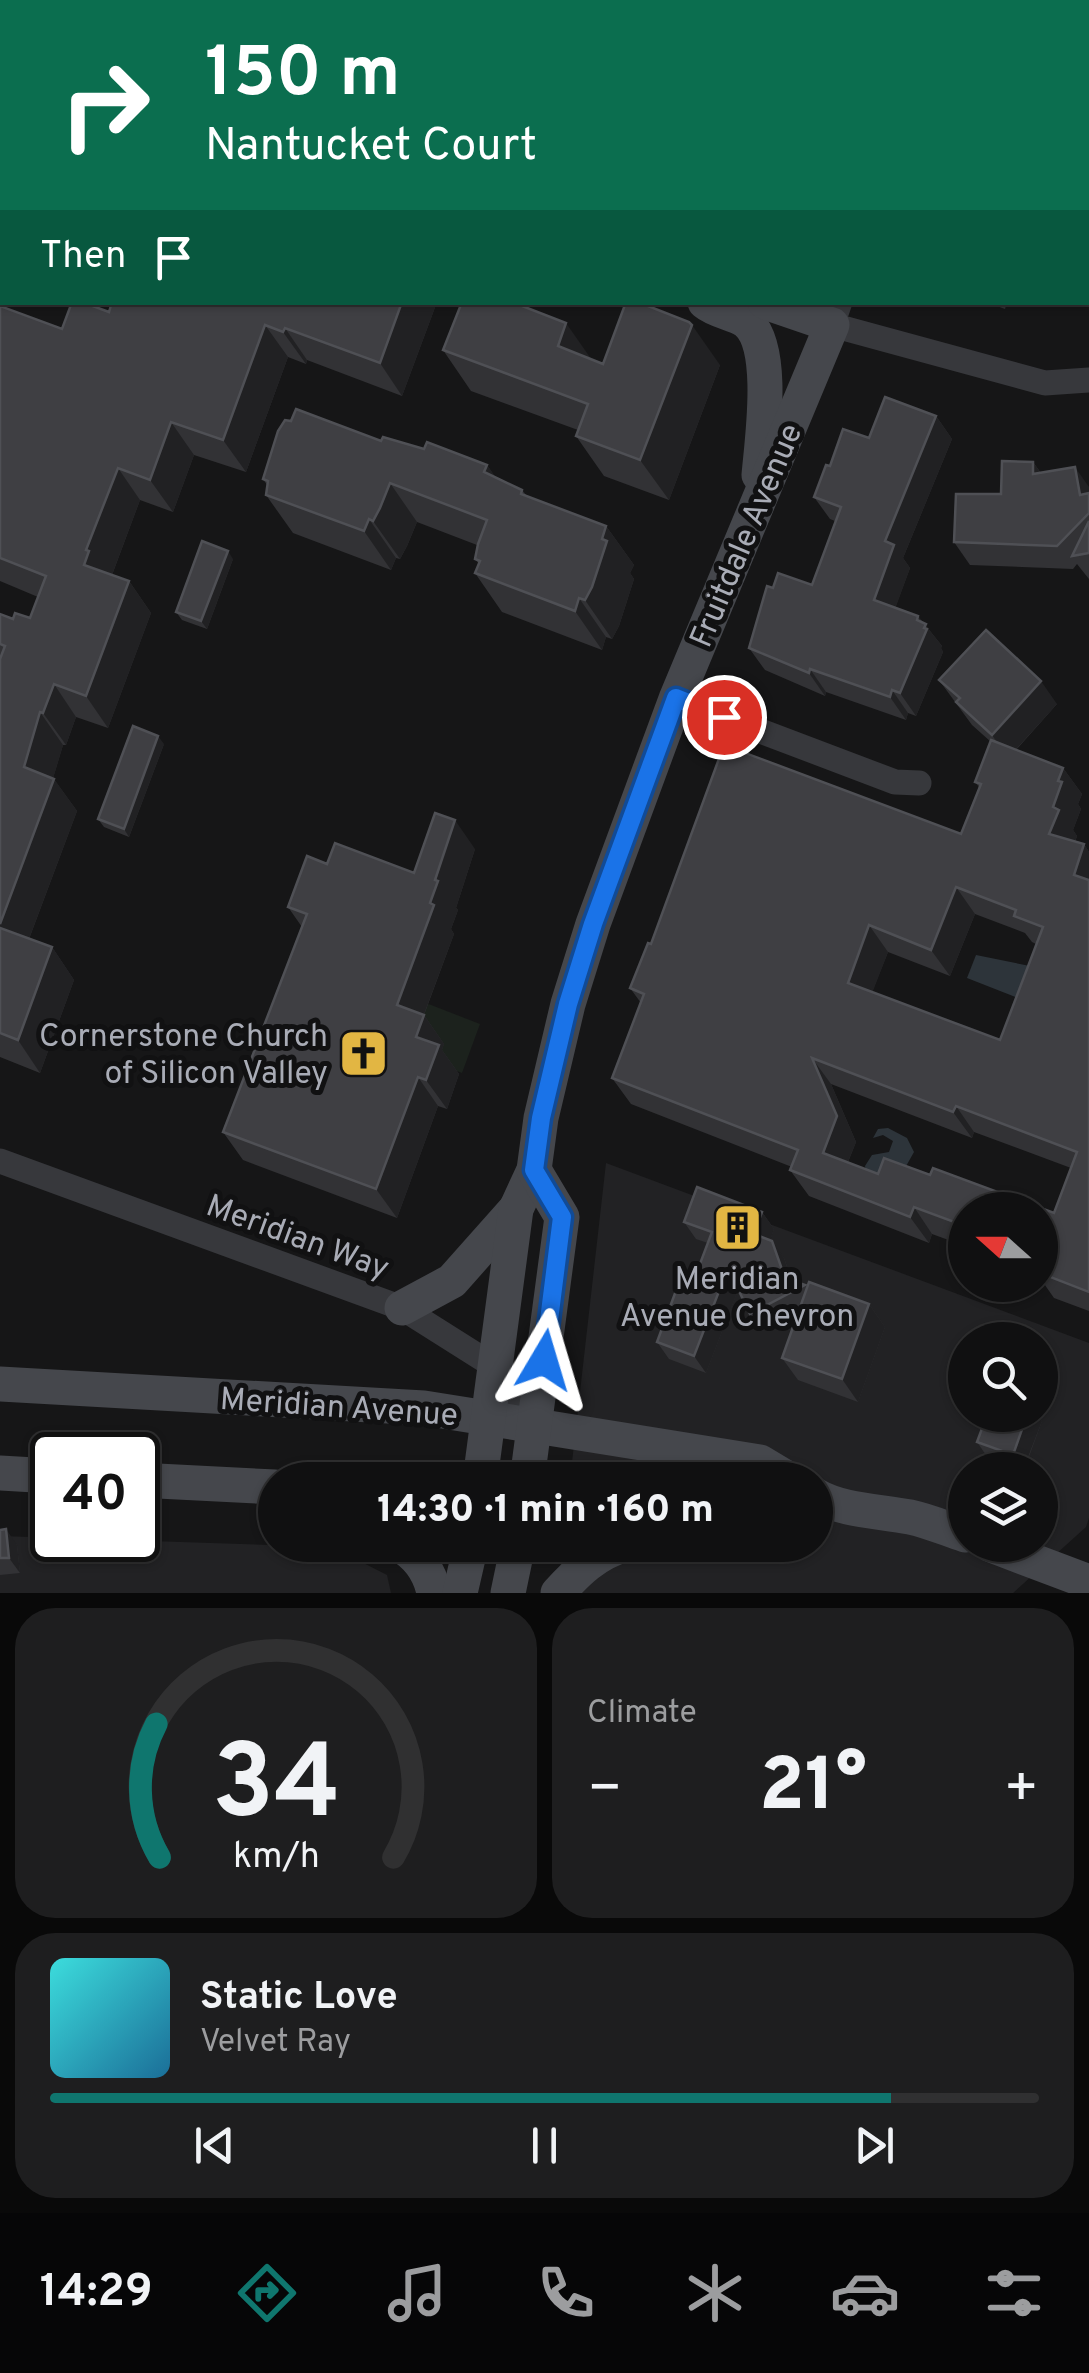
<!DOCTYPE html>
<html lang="en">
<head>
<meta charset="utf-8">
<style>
	:root { --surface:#101011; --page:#1e1e1f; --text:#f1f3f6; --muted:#9c9d9f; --line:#303031; --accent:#0f766e }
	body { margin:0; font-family:Overpass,sans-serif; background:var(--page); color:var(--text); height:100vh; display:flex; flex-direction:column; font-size:38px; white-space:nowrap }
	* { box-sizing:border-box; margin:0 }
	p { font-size:32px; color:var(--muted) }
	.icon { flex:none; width:55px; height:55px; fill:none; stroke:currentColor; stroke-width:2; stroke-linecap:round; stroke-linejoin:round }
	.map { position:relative; height:1593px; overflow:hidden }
	.panel { display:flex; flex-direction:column; gap:15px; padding:15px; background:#090909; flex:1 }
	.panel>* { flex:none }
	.guide { position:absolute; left:0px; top:0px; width:1090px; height:305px; box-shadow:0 2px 8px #0004,0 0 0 2px var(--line); background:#0b6e4f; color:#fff; overflow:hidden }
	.needle { width:65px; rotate:291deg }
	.buttons { position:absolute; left:948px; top:1192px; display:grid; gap:20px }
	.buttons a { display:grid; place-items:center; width:110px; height:110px; border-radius:50%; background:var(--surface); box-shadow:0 2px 8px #0004,0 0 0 2px var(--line); font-size:50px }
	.speed { position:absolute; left:30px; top:1432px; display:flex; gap:20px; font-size:50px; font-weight:700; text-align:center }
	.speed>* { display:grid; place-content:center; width:130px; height:130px; border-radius:50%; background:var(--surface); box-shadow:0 2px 8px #0004,0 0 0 2px var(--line); line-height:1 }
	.speed .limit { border:5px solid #111; border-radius:15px; background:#fff; color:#111 }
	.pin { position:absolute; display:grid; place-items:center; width:85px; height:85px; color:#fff; margin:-42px; border:5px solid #fff; border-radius:50%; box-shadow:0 2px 10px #0007 }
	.me { position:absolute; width:110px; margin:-55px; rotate:7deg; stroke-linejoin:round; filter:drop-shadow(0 0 8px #0008) }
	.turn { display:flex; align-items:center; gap:35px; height:210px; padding:0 40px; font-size:45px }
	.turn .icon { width:130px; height:130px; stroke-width:2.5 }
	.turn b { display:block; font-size:70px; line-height:85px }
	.then { display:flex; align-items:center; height:95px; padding:0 40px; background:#0003; gap:20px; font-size:38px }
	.big { font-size:75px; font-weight:800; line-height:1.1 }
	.panel .tile { flex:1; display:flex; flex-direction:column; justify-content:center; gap:15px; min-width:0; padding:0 35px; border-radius:40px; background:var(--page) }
	.panel .dial { align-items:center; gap:0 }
	.dial svg { height:260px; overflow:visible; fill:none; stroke:var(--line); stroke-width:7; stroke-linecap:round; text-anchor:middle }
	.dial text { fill:var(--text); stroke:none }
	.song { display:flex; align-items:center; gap:30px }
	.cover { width:120px; height:120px; border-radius:15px; background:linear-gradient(135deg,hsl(180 70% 55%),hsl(200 70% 35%)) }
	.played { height:10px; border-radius:5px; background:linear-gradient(90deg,var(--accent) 85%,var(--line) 85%) }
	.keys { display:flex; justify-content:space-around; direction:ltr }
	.heat { display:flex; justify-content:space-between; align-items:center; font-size:55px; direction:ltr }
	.panel .tiles { flex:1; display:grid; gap:15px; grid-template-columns:1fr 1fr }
	.tile:last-child { grid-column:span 2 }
	.trip { position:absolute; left:258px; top:1462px; width:575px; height:100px; border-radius:50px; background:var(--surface); box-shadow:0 2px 8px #0004,0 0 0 2px var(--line); font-weight:800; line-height:100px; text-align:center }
	.tabs { display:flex; height:160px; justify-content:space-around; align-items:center; background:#060607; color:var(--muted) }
	.tabs .icon { width:70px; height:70px }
	.tabs .on { color:var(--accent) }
	.tabs b { font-size:45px; color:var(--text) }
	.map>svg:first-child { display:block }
</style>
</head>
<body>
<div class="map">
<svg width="1089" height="1593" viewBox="0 0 1089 1593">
	<rect width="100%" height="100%" fill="#161617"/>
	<g fill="#222224" fill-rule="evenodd">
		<path d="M606,1163L1089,1343V1518L1086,1527L1013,1593H557L563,1545H815V1480H570ZM965,1340H1040V1415H965ZM965,1470H1040V1545H965Z"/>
		<path d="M0,1536L332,1547L387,1575L391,1593H0Z"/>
	</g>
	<path fill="#1c221d" d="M426,1003L480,1024L462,1073L437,1063L444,1044L415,1033Z"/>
	<g fill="#2d343a">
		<path d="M976,955L1030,966L1018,998L967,978Z"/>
		<path d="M888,1128L907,1138L914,1152L905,1168L884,1179L866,1173L865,1166L872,1155L889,1152L893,1141L883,1135L873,1138L878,1129Z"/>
	</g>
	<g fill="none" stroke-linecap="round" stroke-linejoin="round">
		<g stroke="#37383c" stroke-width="25">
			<path d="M949,2L950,0"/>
			<path d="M840,302L832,325L1045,383L1089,380"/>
			<path d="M676,699L895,782L919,783"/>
			<path d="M0,1161L402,1308L497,1368L535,1427"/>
		</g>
		<g stroke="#45474c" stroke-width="35">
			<path d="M0,20L2,21"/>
			<path d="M705,302C717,312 736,313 747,322C776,347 762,440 759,475"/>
			<path d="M402,1308L452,1281L516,1209"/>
			<path d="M0,1384L424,1408L760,1462L790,1480"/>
			<path d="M0,1473L52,1476"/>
			<path d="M138,1480L275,1487"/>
			<path d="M480,1480L516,1209L534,1170L541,1118L568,1004L593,924L676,699L832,325L765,302"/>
			<path d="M527,1480L562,1217L534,1170"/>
			<path d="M815,1495C842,1511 880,1511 910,1517C929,1521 947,1529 965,1535"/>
			<path d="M400,1545C419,1556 430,1573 434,1593"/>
			<path d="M991,1545L1089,1582"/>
			<path d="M460,1593L471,1545"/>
			<path d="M508,1593L518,1545"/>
			<path d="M558,1593C577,1572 596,1553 624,1545"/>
		</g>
	</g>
	<g fill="#323235" fill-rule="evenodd">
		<path d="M169,0H390L389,1L392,2H176Z"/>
		<path d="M655,0H829L828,2H662Z"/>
		<path d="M112,302H437L402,396L307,360L306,364L288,357L246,472L194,455L173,512L140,500L112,575L129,581L151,613L108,728L76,717L66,745H63L53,778L77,811L29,939L52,947L74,980L40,1073L0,1057V614L13,619L30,618L38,597L0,581V306L62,329L109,312Z"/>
		<path d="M986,302H1007L1005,309Z"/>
		<path d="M443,350L592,359L603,364L720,365L669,500L604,476L576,436L578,430L471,391Z"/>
		<path d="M936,416L952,439L903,558L910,568L895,608L918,616L942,646L941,648L943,652L916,716L908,713L906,720L826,692L825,696L765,670L749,648L773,588L812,585L835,521L830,519L814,497L830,466L869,438Z"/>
		<path d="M381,441L424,449L487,465L495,477L522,490L527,496L606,526L634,565L630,573L634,579L619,626L612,639L606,637L602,650L502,612L475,573L479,564L475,559L477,545L417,522L407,546L400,559L396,558L391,570L293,533L266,495L267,485L263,479Z"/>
		<path d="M1033,462L1041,473L1089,487V579L1077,564L1073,569L970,565L954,542Z"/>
		<path d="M233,559L207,629L182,620L176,612Z"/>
		<path d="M939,680L1057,704L1016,750L1063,768L1082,794L1078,804L1081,809L1073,830L1077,836L1075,842L1084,844L1089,852V1311L1054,1298L1040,1278V1210H965V1246L932,1234L929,1243L809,1196L790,1170L792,1167L631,1104L612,1078L641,1003L630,988L651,944L961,834L979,787L975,782L991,742L972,725ZM975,914L1025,933L1032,942L1036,944L1000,1040L872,992L888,952L950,976ZM831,1084L972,1138L974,1132L1071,1168L1054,1213L930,1175L878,1174L848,1162L856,1142Z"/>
		<path d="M164,744L129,837L104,827L98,819Z"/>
		<path d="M475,849L456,908L458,910L451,929L454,934L424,1015L444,1044L442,1050L459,1074L447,1109L438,1106L397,1218L243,1160L223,1132L302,927L288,907L327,864L414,873Z"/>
		<path d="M762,1212L774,1229L770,1240L784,1258L792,1280L805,1285L807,1288L869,1304L885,1327L858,1402L798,1380L782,1358L798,1313L762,1331L750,1314L738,1290L706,1373L669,1359L657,1342L689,1293L708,1243L696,1239L684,1222Z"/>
		<path d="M987,1415H1037L1042,1421L1024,1470L988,1458L977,1442Z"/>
		<path d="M0,1530L17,1545L20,1573L0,1575Z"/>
	</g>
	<g fill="#212123">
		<path d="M524,0H544L543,2H523Z"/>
		<path d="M809,0H829L828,2H808Z"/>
		<path d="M1085,0H1089V49L1088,53V2H1084Z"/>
		<path d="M2,192V249L0,245V198Z"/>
		<path d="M402,302H437L402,396L380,363Z"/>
		<path d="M566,323L594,363L558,346Z"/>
		<path d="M265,325L288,357L246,472L223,440Z"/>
		<path d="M692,325L720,365L669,500L640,460Z"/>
		<path d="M285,328L307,360L306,364L283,332Z"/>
		<path d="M936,416L952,439L903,558L910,568L890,623L874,600L885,541Z"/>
		<path d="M171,422L194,455L173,512L150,480Z"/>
		<path d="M1033,462L1049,485L1033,474Z"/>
		<path d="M487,465L514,503L484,472Z"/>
		<path d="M1075,467L1089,487V508L1080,495Z"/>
		<path d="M118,468L140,500L110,580L84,565L86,550Z"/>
		<path d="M390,483L417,522L407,546L400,559L373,521Z"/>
		<path d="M369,519L396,558L391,570L364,531Z"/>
		<path d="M606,526L634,565L630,573L634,579L619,626L612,639L585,600Z"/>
		<path d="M228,551L233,559L207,629L201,621Z"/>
		<path d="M129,581L151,613L108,728L86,696Z"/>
		<path d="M579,598L606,637L602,650L575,611Z"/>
		<path d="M918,616L942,646L941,648L943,652L916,716L900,693Z"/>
		<path d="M810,669L826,692L825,696L809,673Z"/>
		<path d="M1041,681L1057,704L1008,758L992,735Z"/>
		<path d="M54,684L76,717L66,745L43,713Z"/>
		<path d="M892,690L908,713L906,720L890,697Z"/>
		<path d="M40,712L63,745L47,799L24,767Z"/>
		<path d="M158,736L164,744L129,837L124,829Z"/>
		<path d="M1063,768L1082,794L1078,804L1081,809L1073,830L1077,836L1068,860L1049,834L1058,781Z"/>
		<path d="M54,779L77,811L21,960L0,930V924Z"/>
		<path d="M455,820L475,849L456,908L458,910L451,929L454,934L417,1033L397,1005Z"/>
		<path d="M1084,844L1089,852V896L1074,875Z"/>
		<path d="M956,887L975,914L950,976L931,950Z"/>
		<path d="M869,925L888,952L866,1009L848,983Z"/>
		<path d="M52,947L74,980L40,1073L18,1040Z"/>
		<path d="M424,1015L444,1044L442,1050L459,1074L447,1109L426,1080L416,1037Z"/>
		<path d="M812,1058L831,1084L856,1142L841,1179L823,1153Z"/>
		<path d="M418,1077L438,1106L397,1218L376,1189Z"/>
		<path d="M956,1106L974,1132L972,1138L953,1112Z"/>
		<path d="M914,1207L932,1234L929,1243L910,1217Z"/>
		<path d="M762,1212L774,1229L766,1252L754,1234Z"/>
		<path d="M772,1241L784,1258L795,1290L785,1278Z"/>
		<path d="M728,1268L740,1285L706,1373L694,1356Z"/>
		<path d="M869,1304L885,1327L858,1402L842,1379Z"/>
		<path d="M1027,1415H1037L1042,1421L1023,1470L1013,1455Z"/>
		<path d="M6,1529L17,1545L20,1573L9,1558Z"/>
	</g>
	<g fill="#3f3f43" stroke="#4f5055" stroke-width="2.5" fill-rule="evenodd">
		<path d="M209,0H269L268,2H216Z"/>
		<path d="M280,0H386L393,2H286Z"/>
		<path d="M480,0H524L523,2H480Z"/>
		<path d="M692,0H809L808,2H694V1Z"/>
		<path d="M1032,0H1085L1084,2H1031Z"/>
		<path d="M0,86L2,87V192L0,198Z"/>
		<path d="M1089,222V269L1088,270V223Z"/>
		<path d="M72,302H82L109,312L112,302H402L380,363L285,328L283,332L265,325L223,440L171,422L150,480L118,468L86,550L89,551L84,565L129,581L86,696L54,684L43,713L40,712L24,767L54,779L0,924V659L5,646L0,644V614L13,619L15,613L30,618L46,576L0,558V306L62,329Z"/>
		<path d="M462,302H512L566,323L558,346L603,364L626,302H638L689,322L692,325L640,460L576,436L588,404L443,350Z"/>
		<path d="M885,397L936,416L885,541L894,545L874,600L918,616L917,620L926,624L924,628L927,629L900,693L892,690L890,697L810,669L809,673L749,648L767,586L773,588L778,573L812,585L841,507L814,497L826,465L830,466L843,429L869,438Z"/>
		<path d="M296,409L381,441L383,437L424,449L427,442L487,465L484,472L522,490L521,494L606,526L602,539L607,541L592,587L585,600L579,598L575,611L475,573L480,561L475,559L478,544L487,520L390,483L380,508L373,521L369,519L364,531L266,495L268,481L263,479L278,431L285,420L291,421Z"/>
		<path d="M1002,461L1033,462V474L1075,467L1080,495L1089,493V513L1057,546L954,542L956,494H1001Z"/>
		<path d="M1089,521V553L1072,556Z"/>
		<path d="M202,541L228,551L201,621L176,612Z"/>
		<path d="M986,630L1041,681L992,735L956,702L960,698L939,680Z"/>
		<path d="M133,726L158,736L124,829L98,819Z"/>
		<path d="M991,740L1063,768L1058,781L1062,782L1053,807L1059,810L1049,834L1084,844L1074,875L1089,880V1292L1040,1273L1041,1255H1040V1210H965V1226L914,1207L910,1217L790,1170L798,1150L612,1078L644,994L630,988L648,943L651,944L724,745L961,834L981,784L975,782ZM956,887L1016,910L1014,916L1043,927L1000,1040L848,983L869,925L931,950ZM812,1058L953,1112L956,1106L1077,1152L1054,1213L933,1168L930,1175L884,1158L878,1174L823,1153L837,1116Z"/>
		<path d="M435,813L455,820L435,880L438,881L430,903L434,905L397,1005L424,1015L416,1037L439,1045L426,1080L418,1077L376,1189L223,1132L307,914L288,907L307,856L327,864L335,843L414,873Z"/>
		<path d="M0,928L52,947L18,1040L0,1033Z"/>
		<path d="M697,1187L762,1212L754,1234L772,1241L785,1278L805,1285L750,1314L728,1268L694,1356L657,1342L677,1288L689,1293L712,1232L684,1222Z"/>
		<path d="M809,1282L869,1304L842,1379L782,1358Z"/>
		<path d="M987,1415H1027L1013,1455L977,1442Z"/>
		<path d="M6,1529L9,1558H0V1530Z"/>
	</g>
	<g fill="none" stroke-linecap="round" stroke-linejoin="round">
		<defs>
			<path id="route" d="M544,1360L562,1217L534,1170L541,1118L568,1004L593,924L676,698L724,717"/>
		</defs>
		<use href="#route" stroke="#114b97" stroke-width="25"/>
		<use href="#route" stroke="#1a73e8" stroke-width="18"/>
	</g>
	<defs>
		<symbol id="church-square" viewBox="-11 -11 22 22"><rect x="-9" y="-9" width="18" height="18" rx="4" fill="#e2b643" stroke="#111112"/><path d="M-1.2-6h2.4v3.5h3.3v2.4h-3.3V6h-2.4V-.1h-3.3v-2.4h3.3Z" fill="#111"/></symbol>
		<symbol id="building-square" viewBox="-11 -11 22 22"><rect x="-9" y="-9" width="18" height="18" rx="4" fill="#e2b643" stroke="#111112"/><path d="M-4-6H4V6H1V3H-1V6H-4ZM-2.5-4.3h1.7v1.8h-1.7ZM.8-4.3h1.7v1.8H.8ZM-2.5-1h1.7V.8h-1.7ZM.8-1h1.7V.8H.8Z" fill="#111"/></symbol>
	</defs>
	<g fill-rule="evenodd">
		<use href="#church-square" x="336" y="1026" width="55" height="55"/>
		<use href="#building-square" x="710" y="1200" width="55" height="55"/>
	</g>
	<g text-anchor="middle" stroke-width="10" stroke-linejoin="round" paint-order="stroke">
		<g font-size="32" fill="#a9acb6" stroke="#111112">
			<text transform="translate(745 535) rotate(-67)" y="11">Fruitdale Avenue</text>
			<text transform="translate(298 1236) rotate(20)" y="11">Meridian Way</text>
			<text transform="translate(339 1406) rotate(4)" y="11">Meridian Avenue</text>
		</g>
		<g font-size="32" fill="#a9acb6" stroke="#111112" text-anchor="end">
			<text x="328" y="1046">Cornerstone Church<tspan x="328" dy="37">of Silicon Valley</tspan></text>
			<text x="737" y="1289" text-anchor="middle">Meridian<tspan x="737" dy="37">Avenue Chevron</tspan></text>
		</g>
	</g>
</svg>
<div class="buttons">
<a><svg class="needle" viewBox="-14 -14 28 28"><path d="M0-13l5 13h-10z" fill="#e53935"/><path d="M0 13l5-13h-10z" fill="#9c9d9f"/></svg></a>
<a><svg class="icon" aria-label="search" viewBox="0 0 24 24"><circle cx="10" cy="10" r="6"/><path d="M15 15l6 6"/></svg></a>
<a><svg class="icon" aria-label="layers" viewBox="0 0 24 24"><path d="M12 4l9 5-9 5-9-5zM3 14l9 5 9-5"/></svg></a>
</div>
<div class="speed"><div class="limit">40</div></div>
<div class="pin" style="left:724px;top:717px;background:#d93025"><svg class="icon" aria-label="arrive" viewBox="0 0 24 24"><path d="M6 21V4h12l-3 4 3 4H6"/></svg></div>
<svg class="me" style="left:544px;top:1360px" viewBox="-20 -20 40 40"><path d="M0-17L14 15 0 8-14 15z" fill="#1a73e8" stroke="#fff" stroke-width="4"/></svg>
<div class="trip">14:30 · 1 min · 160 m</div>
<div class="guide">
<div class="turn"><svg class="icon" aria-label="right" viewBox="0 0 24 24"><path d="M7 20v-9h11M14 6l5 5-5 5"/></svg><div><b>150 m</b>Nantucket Court</div></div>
<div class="then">Then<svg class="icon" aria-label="arrive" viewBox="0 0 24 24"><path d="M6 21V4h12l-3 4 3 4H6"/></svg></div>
</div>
</div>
<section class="panel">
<div class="tiles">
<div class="tile dial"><svg viewBox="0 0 100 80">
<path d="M14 69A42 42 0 1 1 86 69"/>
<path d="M14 69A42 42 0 0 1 13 28" stroke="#0f766e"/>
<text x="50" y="56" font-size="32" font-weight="700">34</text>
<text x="50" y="72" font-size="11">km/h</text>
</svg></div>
<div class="tile"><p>Climate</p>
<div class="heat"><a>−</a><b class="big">21°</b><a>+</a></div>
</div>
<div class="tile">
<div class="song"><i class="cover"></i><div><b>Static Love</b><p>Velvet Ray</p></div></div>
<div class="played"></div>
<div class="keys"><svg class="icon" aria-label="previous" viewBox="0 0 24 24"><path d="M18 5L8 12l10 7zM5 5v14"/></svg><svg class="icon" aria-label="pause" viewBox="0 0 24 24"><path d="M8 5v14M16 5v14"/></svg><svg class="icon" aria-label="next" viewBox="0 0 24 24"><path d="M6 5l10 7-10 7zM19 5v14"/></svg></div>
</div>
</div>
</section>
<nav class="tabs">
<b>14:29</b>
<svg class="icon on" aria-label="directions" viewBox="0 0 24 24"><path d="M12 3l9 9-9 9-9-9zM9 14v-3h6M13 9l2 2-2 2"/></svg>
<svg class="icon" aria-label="music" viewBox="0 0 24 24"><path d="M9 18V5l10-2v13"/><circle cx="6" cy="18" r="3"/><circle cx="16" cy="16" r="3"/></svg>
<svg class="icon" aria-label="phone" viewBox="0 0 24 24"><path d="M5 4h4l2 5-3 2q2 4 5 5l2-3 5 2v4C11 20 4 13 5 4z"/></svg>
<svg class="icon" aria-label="climate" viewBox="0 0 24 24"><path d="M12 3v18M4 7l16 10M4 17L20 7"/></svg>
<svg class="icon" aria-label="car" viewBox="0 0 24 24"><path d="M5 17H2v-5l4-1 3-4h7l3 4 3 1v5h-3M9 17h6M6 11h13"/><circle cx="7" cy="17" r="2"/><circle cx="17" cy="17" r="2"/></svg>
<svg class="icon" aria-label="filters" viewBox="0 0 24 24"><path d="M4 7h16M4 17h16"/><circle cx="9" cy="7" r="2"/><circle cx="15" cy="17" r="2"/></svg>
</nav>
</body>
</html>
